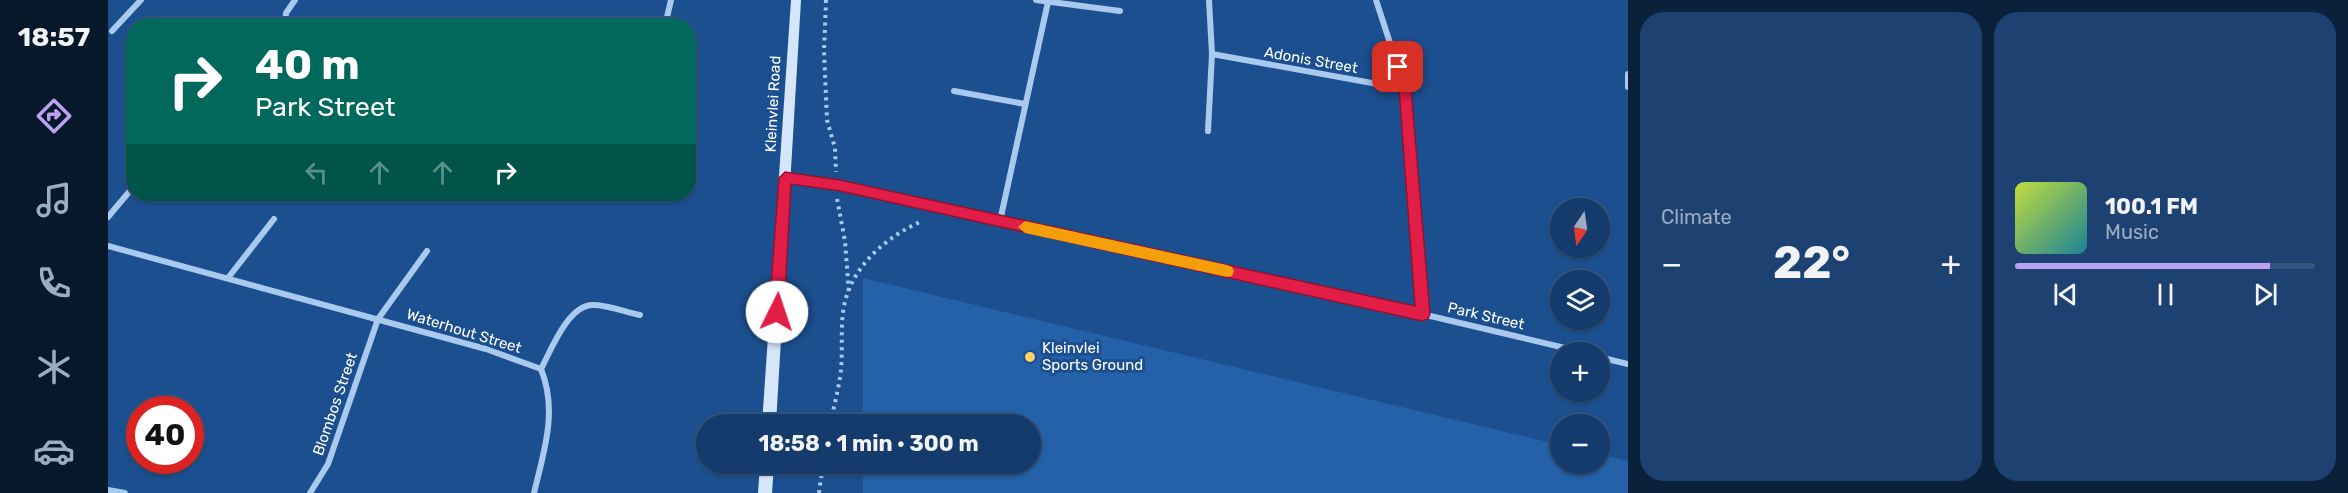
<!DOCTYPE html>
<html lang="en">
<head>
<meta charset="utf-8">
<style>
	:root { --surface:#143b6b; --page:#1d4271; --text:#f1f3f6; --muted:#9dadc1; --line:#33557e; --accent:#bca0f2 }
	body { margin:0; font-family:Rubik,sans-serif; background:var(--page); color:var(--text); height:100vh; display:flex; flex-direction:column; font-size:22px; white-space:nowrap }
	* { box-sizing:border-box; margin:0 }
	p { font-size:20px; color:var(--muted) }
	.icon { flex:none; width:33px; height:33px; fill:none; stroke:currentColor; stroke-width:2; stroke-linecap:round; stroke-linejoin:round }
	.map { position:relative; flex:1; overflow:hidden }
	.details { display:flex; flex-direction:column; gap:12px; padding:12px; background:#0b203b; width:720px }
	.details>* { flex:none }
	.banner { position:absolute; left:18px; top:18px; width:570px; height:183px; border-radius:24px; box-shadow:0 2px 4px #0004,0 0 0 2px var(--line); background:#00695c; color:#fff; overflow:hidden }
	.needle { width:39px; rotate:193deg }
	.controls { position:absolute; left:1442px; top:198px; display:grid; gap:12px }
	.controls a { display:grid; place-items:center; width:60px; height:60px; border-radius:50%; background:var(--surface); box-shadow:0 2px 4px #0004,0 0 0 2px var(--line); font-size:30px }
	.speed { position:absolute; left:18px; top:396px; display:flex; gap:12px; font-size:30px; font-weight:700; text-align:center }
	.speed>* { display:grid; place-content:center; width:78px; height:78px; border-radius:50%; background:var(--surface); box-shadow:0 2px 4px #0004,0 0 0 2px var(--line); line-height:1 }
	.speed .limit { border:9px solid #d22; background:#fff; color:#111 }
	.pin { position:absolute; display:grid; place-items:center; width:51px; height:51px; color:#fff; margin:-26px; border-radius:12px; box-shadow:0 3px 9px #0006 }
	.me { position:absolute; width:66px; margin:-33px; rotate:4deg; stroke-linejoin:round; filter:drop-shadow(0 0 4px #0008) }
	.turn { display:flex; align-items:center; gap:21px; height:126px; padding:0 30px; font-size:27px }
	.turn .icon { width:78px; height:78px; stroke-width:2.5 }
	.turn b { display:block; font-size:42px; line-height:51px }
	.lanes { display:flex; align-items:center; height:57px; padding:0 30px; background:#0003; justify-content:center; gap:30px; direction:ltr }
	.lanes .off { opacity:.35 }
	.big { font-size:45px; font-weight:700; line-height:1.1 }
	.details .widget { flex:1; display:flex; flex-direction:column; justify-content:center; gap:9px; min-width:0; padding:0 21px; border-radius:24px; background:var(--page) }
	.song { display:flex; align-items:center; gap:18px }
	.cover { width:72px; height:72px; border-radius:9px; background:linear-gradient(135deg,hsl(70 70% 55%),hsl(190 70% 35%)) }
	.played { height:6px; border-radius:3px; background:linear-gradient(90deg,var(--accent) 85%,var(--line) 85%) }
	.keys { display:flex; justify-content:space-around; direction:ltr }
	.heat { display:flex; justify-content:space-between; align-items:center; font-size:33px; direction:ltr }
	.details .tiles { flex:1; display:grid; gap:12px; grid-template-columns:repeat(2,1fr) }
	.trip { position:absolute; left:588px; top:414px; width:345px; height:60px; border-radius:30px; background:var(--surface); box-shadow:0 2px 4px #0004,0 0 0 2px var(--line); font-weight:700; line-height:60px; text-align:center }
	main { display:flex; flex:1; min-height:0 }
	.tabs { display:flex; flex-direction:column; width:108px; justify-content:space-around; align-items:center; background:#08182b; color:var(--muted) }
	.tabs .icon { width:42px; height:42px }
	.tabs .current { color:var(--accent) }
	.tabs b { font-size:27px; color:var(--text) }
	.map>svg:first-child { display:block }
</style>
</head>
<body>
<main>
<nav class="tabs">
<b>18:57</b>
<svg class="icon current" aria-label="directions" viewBox="0 0 24 24"><path d="M12 3l9 9-9 9-9-9zM9 14v-3h6M13 9l2 2-2 2"/></svg>
<svg class="icon" aria-label="music" viewBox="0 0 24 24"><path d="M9 18V5l10-2v13"/><circle cx="6" cy="18" r="3"/><circle cx="16" cy="16" r="3"/></svg>
<svg class="icon" aria-label="phone" viewBox="0 0 24 24"><path d="M5 4h4l2 5-3 2q2 4 5 5l2-3 5 2v4C11 20 4 13 5 4z"/></svg>
<svg class="icon" aria-label="climate" viewBox="0 0 24 24"><path d="M12 3v18M4 7l16 10M4 17L20 7"/></svg>
<svg class="icon" aria-label="car" viewBox="0 0 24 24"><path d="M5 17H2v-5l4-1 3-4h7l3 4 3 1v5h-3M9 17h6M6 11h13"/><circle cx="7" cy="17" r="2"/><circle cx="17" cy="17" r="2"/></svg>
</nav>
<div class="map">
<svg width="1520" height="493" viewBox="0 0 1520 493">
	<rect width="100%" height="100%" fill="#1b4f8f"/>
	<path fill="#2461a8" d="M755,278L1452,445V464H1491V454L1520,461V493H755V464H922V424H755Z"/>
	<g fill="none" stroke-linecap="round" stroke-linejoin="round">
		<g stroke="#a9c9ee" stroke-width="4" stroke-dasharray="3 4.5" stroke-linecap="butt">
			<path d="M718,0L716,51L719,120L727,148L728,172"/>
			<path d="M729,199L737,241L741,293"/>
			<path d="M722,424C726,406 731,388 733,370C735,349 732,327 736,306C744,266 778,237 814,221"/>
			<path d="M711,493L715,464"/>
		</g>
		<g stroke="#a9c9ee" stroke-width="6">
			<path d="M928,0L1012,11"/>
			<path d="M1268,0L1297,89L1314,314"/>
			<path d="M177,26L178,13L187,0"/>
			<path d="M557,26L563,0"/>
			<path d="M4,31L33,0"/>
			<path d="M1104,54L1297,89"/>
			<path d="M1520,74V87"/>
			<path d="M846,91L917,104"/>
			<path d="M1100,131L1104,54L1101,0"/>
			<path d="M677,178L732,186L1314,314L1474,352"/>
			<path d="M0,217L26,186"/>
			<path d="M892,221L940,2"/>
			<path d="M0,246L378,349L433,369C450,411 436,451 426,493"/>
			<path d="M120,278L166,219"/>
			<path d="M1491,357L1520,364"/>
			<path d="M433,369C443,350 460,305 485,305C500,305 517,312 532,315"/>
			<path d="M0,490L17,493"/>
			<path d="M202,493L220,464L270,319L319,251"/>
		</g>
		<g fill="#d6e6fa" fill-rule="evenodd">
			<path d="M683,0H693L668,424H654Z"/>
			<path d="M652,464H666L664,493H650Z"/>
		</g>
	</g>
	<path fill="#e11d48" stroke="#92132f" stroke-width="1.5" d="M1290,63L1296,67L1303,89L1322,314L1320,319L1314,321L732,191L683,184L676,312L674,317L669,319L663,317L661,312L671,178L677,172L732,180L1307,306L1291,89L1284,67Z"/>
	<path fill="#f59e0b" d="M917,221L1119,265L1124,267L1126,271L1124,276L1119,277L917,233L910,227Z"/>
	<circle fill="#ffd166" stroke="#1b4f8f" stroke-width="2" cx="922" cy="357" r="6"/>
	<g text-anchor="middle" stroke-width="6" stroke-linejoin="round" paint-order="stroke">
		<g font-size="15" fill="#fff" stroke="#1b4f8f">
			<text transform="translate(1203 60) rotate(10)" y="5">Adonis Street</text>
			<text transform="translate(665 104) rotate(-87)" y="5">Kleinvlei Road</text>
			<text transform="translate(1378 316) rotate(13)" y="5">Park Street</text>
			<text transform="translate(356 331) rotate(17)" y="5">Waterhout Street</text>
			<text transform="translate(227 404) rotate(-71)" y="5">Blombos Street</text>
		</g>
		<g font-size="15" fill="#fff" stroke="#1b4f8f" text-anchor="start">
			<text x="934" y="353">Kleinvlei<tspan x="934" dy="17">Sports Ground</tspan></text>
		</g>
	</g>
</svg>
<div class="controls">
<a><svg class="needle" viewBox="-14 -14 28 28"><path d="M0-13l5 13h-10z" fill="#e53935"/><path d="M0 13l5-13h-10z" fill="#9dadc1"/></svg></a>
<a><svg class="icon" aria-label="layers" viewBox="0 0 24 24"><path d="M12 4l9 5-9 5-9-5zM3 14l9 5 9-5"/></svg></a>
<a>+</a>
<a>−</a>
</div>
<div class="speed"><div class="limit">40</div></div>
<div class="pin" style="left:1290px;top:67px;background:#d93025"><svg class="icon" aria-label="arrive" viewBox="0 0 24 24"><path d="M6 21V4h12l-3 4 3 4H6"/></svg></div>
<svg class="me" style="left:669px;top:312px" viewBox="-20 -20 40 40"><circle r="19" fill="#fff"/><path d="M0-13L10 11 0 6-10 11z" fill="#e11d48"/></svg>
<div class="trip">18:58 · 1 min · 300 m</div>
<div class="banner">
<div class="turn"><svg class="icon" aria-label="right" viewBox="0 0 24 24"><path d="M7 20v-9h11M14 6l5 5-5 5"/></svg><div><b>40 m</b>Park Street</div></div>
<div class="lanes"><svg class="icon off" aria-label="left" viewBox="0 0 24 24"><path d="M17 20v-9H6M10 6l-5 5 5 5"/></svg><svg class="icon off" aria-label="ahead" viewBox="0 0 24 24"><path d="M12 20V5M6 11l6-6 6 6"/></svg><svg class="icon off" aria-label="ahead" viewBox="0 0 24 24"><path d="M12 20V5M6 11l6-6 6 6"/></svg><svg class="icon" aria-label="right" viewBox="0 0 24 24"><path d="M7 20v-9h11M14 6l5 5-5 5"/></svg></div>
</div>
</div>
<section class="details">
<div class="tiles">
<div class="widget"><p>Climate</p>
<div class="heat"><a>−</a><b class="big">22°</b><a>+</a></div>
</div>
<div class="widget">
<div class="song"><i class="cover"></i><div><b>100.1 FM</b><p>Music</p></div></div>
<div class="played"></div>
<div class="keys"><svg class="icon" aria-label="previous" viewBox="0 0 24 24"><path d="M18 5L8 12l10 7zM5 5v14"/></svg><svg class="icon" aria-label="pause" viewBox="0 0 24 24"><path d="M8 5v14M16 5v14"/></svg><svg class="icon" aria-label="next" viewBox="0 0 24 24"><path d="M6 5l10 7-10 7zM19 5v14"/></svg></div>
</div>
</div>
</section>
</main>
</body>
</html>
